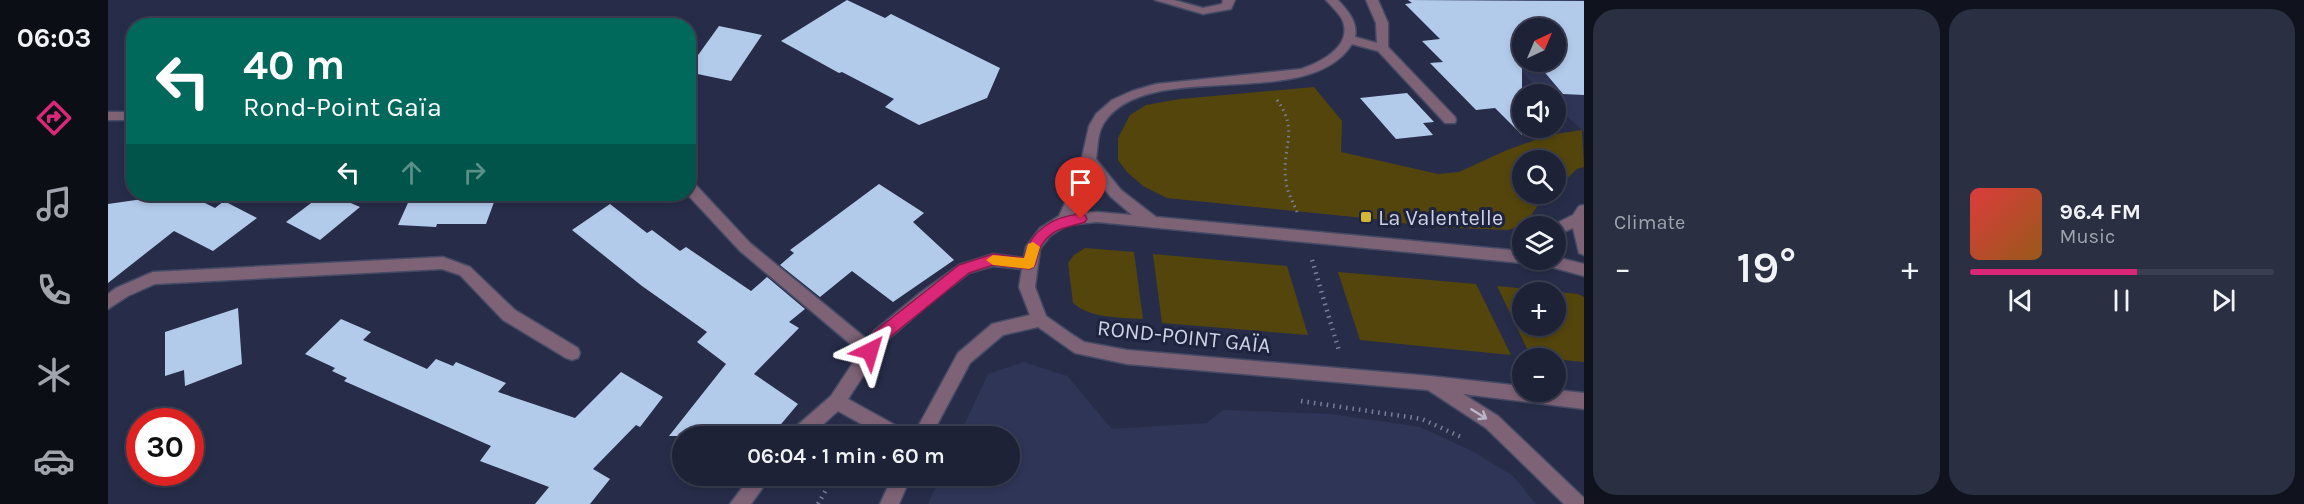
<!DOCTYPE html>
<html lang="en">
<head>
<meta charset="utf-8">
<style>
	:root { --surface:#1d2237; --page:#2a2f42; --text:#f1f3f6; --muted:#a0a4ad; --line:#3b3f52; --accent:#db2777 }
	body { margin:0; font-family:Karla,sans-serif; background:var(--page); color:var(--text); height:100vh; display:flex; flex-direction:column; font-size:22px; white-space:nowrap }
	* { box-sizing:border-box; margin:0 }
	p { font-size:20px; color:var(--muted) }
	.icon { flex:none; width:33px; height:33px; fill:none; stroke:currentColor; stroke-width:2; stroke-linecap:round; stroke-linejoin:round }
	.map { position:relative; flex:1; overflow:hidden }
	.sheet { display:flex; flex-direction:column; gap:9px; padding:9px; background:#10131e; width:720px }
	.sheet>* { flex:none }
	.hud { position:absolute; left:18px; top:18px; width:570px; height:183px; border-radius:24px; box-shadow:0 3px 9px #0003,0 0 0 2px var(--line); background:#00695c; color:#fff; overflow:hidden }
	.needle { width:39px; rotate:44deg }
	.controls { position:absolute; left:1404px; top:18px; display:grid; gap:12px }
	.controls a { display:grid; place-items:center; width:54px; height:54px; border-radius:50%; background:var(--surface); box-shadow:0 3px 9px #0003,0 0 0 2px var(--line); font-size:30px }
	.speed { position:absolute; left:18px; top:408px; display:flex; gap:12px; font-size:30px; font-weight:700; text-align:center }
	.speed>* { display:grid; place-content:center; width:78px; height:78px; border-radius:50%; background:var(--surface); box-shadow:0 3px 9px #0003,0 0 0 2px var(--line); line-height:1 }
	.speed .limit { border:9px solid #d22; background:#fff; color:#111 }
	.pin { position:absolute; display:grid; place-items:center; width:51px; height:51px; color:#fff; margin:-62px -26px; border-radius:50% 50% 50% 0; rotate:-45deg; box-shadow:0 0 6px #0007 }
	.pin .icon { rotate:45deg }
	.me { position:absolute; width:66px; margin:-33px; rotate:40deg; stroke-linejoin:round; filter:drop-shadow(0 0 4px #0008) }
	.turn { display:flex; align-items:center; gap:21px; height:126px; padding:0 18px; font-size:27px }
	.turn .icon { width:78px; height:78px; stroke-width:2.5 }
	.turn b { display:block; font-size:42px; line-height:51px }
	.lanes { display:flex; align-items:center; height:57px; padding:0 18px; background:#0003; justify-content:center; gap:30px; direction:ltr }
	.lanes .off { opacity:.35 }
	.big { font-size:45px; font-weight:600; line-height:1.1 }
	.sheet .widget { flex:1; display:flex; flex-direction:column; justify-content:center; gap:9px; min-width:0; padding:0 21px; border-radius:24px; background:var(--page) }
	.song { display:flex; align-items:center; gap:18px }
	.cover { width:72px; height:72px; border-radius:9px; background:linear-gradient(135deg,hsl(0 70% 55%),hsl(30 70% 35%)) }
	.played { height:6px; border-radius:3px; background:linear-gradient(90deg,var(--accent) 55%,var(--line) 55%) }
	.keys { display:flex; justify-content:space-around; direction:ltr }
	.heat { display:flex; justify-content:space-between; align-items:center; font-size:33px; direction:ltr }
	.sheet .tiles { flex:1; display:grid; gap:9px; grid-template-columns:repeat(2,1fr) }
	.trip { position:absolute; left:564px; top:426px; width:348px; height:60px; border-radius:30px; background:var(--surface); box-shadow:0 3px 9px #0003,0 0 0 2px var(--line); font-weight:600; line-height:60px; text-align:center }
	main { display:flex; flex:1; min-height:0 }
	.tab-bar { display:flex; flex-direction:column; width:108px; justify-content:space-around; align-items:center; background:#0c0e16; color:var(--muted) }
	.tab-bar .icon { width:42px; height:42px }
	.tab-bar .active { color:var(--accent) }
	.tab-bar b { font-size:27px; color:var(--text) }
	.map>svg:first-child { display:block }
</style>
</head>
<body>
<main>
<nav class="tab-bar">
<b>06:03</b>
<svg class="icon active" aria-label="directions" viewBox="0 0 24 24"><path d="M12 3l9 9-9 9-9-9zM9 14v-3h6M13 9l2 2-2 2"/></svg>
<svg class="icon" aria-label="music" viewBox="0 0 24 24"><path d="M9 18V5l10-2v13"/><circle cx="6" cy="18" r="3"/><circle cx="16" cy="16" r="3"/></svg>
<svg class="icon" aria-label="phone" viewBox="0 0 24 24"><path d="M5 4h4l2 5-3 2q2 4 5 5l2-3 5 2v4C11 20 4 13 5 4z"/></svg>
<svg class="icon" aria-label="climate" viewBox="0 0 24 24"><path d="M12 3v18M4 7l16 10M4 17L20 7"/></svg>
<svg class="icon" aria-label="car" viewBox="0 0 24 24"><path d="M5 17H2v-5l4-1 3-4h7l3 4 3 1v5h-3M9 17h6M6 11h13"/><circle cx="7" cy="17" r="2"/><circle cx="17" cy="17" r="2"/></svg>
</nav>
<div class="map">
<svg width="1476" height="504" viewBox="0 0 1476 504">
	<rect width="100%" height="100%" fill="#272d49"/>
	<g fill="#2f3557" fill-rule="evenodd">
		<path d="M1358,0H1476V132L1448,106V94H1434L1430,91ZM1414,28H1448V62H1414Z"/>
		<path d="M916,362L959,376L1004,429L1099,423L1115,410L1223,414L1312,427L1366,452L1405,476L1428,504H820L833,476H902V436H851L880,374Z"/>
	</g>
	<g fill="#53450c" fill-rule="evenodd">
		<path d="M1206,87L1234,121L1233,152L1330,174L1351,172L1399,150L1441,135L1474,130L1476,167L1469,169L1448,189V160H1414V194H1443L1430,205L1418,223L1401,230L1321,227L1266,219L1059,198L1035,186L1019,172L1010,160V138L1022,115L1038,105L1072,99Z"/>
		<path d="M977,248L1026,252L1035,319C1011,317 984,319 965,303L960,263L966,255Z"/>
		<path d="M1045,254L1179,266L1200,335L1054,323Z"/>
		<path d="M1230,272L1368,284L1403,355L1252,340Z"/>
		<path d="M1389,286L1470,294L1476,297V362L1423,357ZM1448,292V326H1414V292Z"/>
	</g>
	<g fill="#b3cbeb">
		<path d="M739,0L777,18L783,14L892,68L879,98L811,125L777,107L786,99L734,72L731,73L673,41Z"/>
		<path d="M1300,0L1476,1V95L1455,94L1428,62H1448V28H1414V135L1387,108L1368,110L1322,63L1335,62L1314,41L1332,39L1297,4L1304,3Z"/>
		<path d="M611,26L654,35L623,81L580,72V69Z"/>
		<path d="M1299,93L1326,122L1315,123L1325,135L1288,139L1252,98Z"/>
		<path d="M771,184L816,213L805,222L846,260L785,302L744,271L712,297L672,265L686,253L682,250Z"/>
		<path d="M70,194H79L107,208L116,201L149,218L105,251L66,231L0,283V204Z"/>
		<path d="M215,194H222L252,207L212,240L178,222Z"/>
		<path d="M304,194H389L378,224H329L328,227L290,225Z"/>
		<path d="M502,204L539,233L544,230L572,251L578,247L643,291L659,277L697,309L681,322L691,328L646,374L690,404L663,436H561L618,364L589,342L599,332L534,286L464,230Z"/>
		<path d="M130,308L134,364L77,386L76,370L57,376V332Z"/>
		<path d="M233,319L263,332L255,340L319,369L328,359L345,366L348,362L398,383L390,392L467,418L513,372L555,397L532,427L528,425L485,469L502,479L482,504H427L441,487L372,461L383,446L236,381L239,378L224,371L227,368L197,354Z"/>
	</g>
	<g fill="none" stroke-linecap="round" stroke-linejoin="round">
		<defs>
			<g id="minor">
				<path d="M1047,0H1066L1095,8L1114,4L1115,0H1127L1123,9L1095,14Z"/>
				<path d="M1218,0H1230C1240,11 1250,22 1247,37L1269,43L1268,23L1258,0H1270L1280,23V47L1347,117L1348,120L1347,123H1337L1270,51L1244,44C1201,113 1045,58 998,120C989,131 990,146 988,159L1013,190L1048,217L1414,251V260H1420L1419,261L1414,263L989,222L959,225L942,236L932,249L927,287L938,316L962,333L976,342L1019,350L1322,376L1414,386V392L1448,390L1476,393V409L1355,394L1390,416L1476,498V504H1456L1378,428L1320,390L1019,364L967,353L930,327L895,335L862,363L823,436H805L850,353L884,324L922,315L911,287L914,269L885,266L861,273L824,301L778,341L740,399L796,430L799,436H775L730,411L702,436H681L684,430L723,396L752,352L632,251L579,194L580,181L585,182L642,243L760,340L766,331L812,293L851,265L885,254L916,258L918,247L932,228L951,216L970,175L981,126L988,114L1004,100L1024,91L1048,84L1193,69C1213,62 1246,46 1234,19C1230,12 1223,6 1218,0ZM984,174L1003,197L1024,215L989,212L966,214Z"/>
				<rect x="0" y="112" width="26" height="8"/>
				<path d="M1476,205V255L1471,253L1465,228L1448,235V226H1443L1465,215L1471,206Z"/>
				<path d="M335,257L362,267L407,310L470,348L472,353L470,358L464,360L458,358L395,320L352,275L334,269L47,284L20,296L0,309V294L8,288L45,272Z"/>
				<path d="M1448,257L1476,264V276L1432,264L1429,260H1448Z"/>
				<path d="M643,476H663L643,504H622Z"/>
				<path d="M785,476H803L791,504H772Z"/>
			</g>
		</defs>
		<use href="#minor" stroke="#454b65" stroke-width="3"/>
		<path stroke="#797f96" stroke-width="3" stroke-dasharray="1.5 4" stroke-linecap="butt" d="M1169,100C1192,131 1173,148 1178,181C1179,192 1185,202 1189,212"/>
		<g stroke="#797f96" stroke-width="4.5" stroke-dasharray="1.5 5" stroke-linecap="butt">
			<path d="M1204,260L1231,351"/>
			<path d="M1193,401L1314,419L1353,437"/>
			<path d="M710,504L726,476"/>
		</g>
		<use href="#minor" fill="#7e6377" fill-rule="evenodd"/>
	</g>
	<defs><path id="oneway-shaft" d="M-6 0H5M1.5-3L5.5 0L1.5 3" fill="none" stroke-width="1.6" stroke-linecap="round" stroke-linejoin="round" transform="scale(1.5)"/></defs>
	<use stroke="#b8b6c8" href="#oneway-shaft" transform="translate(1371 414) rotate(32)"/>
	<path fill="#db2777" stroke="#8e194d" stroke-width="1.5" d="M973,214L977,215L979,219L977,222C959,228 943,227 932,248C929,254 929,261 926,267L921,269L885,265L861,273L777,341C771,349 768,359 757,355L755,351L766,332L851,265L885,254L916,258C922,230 946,216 973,214Z"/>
	<path fill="#f59e0b" d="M925,242L932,247L926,267L921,269L885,265L878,260L885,255L916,258L920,244Z"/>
	<rect fill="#d4b535" stroke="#1e233e" stroke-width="2" x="1252" y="211" width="12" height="12" rx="3"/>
	<g text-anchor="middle" stroke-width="6" stroke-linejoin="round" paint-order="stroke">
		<g font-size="22" fill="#ccd1e3" stroke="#1e233e" text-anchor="start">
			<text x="1270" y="225">La Valentelle</text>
		</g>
		<g font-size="22" fill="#ccd1e3" stroke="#1e233e">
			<text transform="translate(1076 336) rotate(6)" y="8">ROND-POINT GAÏA</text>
		</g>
	</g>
</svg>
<div class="controls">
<a><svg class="needle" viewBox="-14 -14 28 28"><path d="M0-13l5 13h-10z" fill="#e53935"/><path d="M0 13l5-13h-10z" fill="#a0a4ad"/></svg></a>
<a><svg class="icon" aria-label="sound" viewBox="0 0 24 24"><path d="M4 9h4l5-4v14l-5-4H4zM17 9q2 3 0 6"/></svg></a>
<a><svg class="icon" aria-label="search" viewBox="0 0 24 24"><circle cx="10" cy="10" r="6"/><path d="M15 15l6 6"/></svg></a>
<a><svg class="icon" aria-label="layers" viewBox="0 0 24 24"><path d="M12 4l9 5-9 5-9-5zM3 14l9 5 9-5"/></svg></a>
<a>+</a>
<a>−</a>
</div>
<div class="speed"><div class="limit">30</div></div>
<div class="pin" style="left:973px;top:219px;background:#d93025"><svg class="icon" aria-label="arrive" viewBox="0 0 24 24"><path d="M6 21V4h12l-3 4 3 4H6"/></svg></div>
<svg class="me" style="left:762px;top:351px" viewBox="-20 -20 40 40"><path d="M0-17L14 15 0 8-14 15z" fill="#db2777" stroke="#fff" stroke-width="4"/></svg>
<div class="trip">06:04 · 1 min · 60 m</div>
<div class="hud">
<div class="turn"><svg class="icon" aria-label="left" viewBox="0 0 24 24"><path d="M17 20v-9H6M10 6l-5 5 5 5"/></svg><div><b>40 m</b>Rond-Point Gaïa</div></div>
<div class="lanes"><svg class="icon" aria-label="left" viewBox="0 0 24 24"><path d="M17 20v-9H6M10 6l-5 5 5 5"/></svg><svg class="icon off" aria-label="ahead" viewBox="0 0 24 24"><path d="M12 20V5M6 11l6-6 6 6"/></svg><svg class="icon off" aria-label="right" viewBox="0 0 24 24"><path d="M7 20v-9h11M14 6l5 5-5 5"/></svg></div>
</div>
</div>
<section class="sheet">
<div class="tiles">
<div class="widget"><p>Climate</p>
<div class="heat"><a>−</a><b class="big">19°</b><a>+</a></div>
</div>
<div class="widget">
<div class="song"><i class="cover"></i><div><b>96.4 FM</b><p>Music</p></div></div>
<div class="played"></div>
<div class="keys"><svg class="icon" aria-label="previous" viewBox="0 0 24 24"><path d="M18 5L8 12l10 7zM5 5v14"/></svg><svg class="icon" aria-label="pause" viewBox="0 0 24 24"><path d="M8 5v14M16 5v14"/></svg><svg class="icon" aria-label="next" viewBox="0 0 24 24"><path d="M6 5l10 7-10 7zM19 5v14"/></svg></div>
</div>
</div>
</section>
</main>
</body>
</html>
